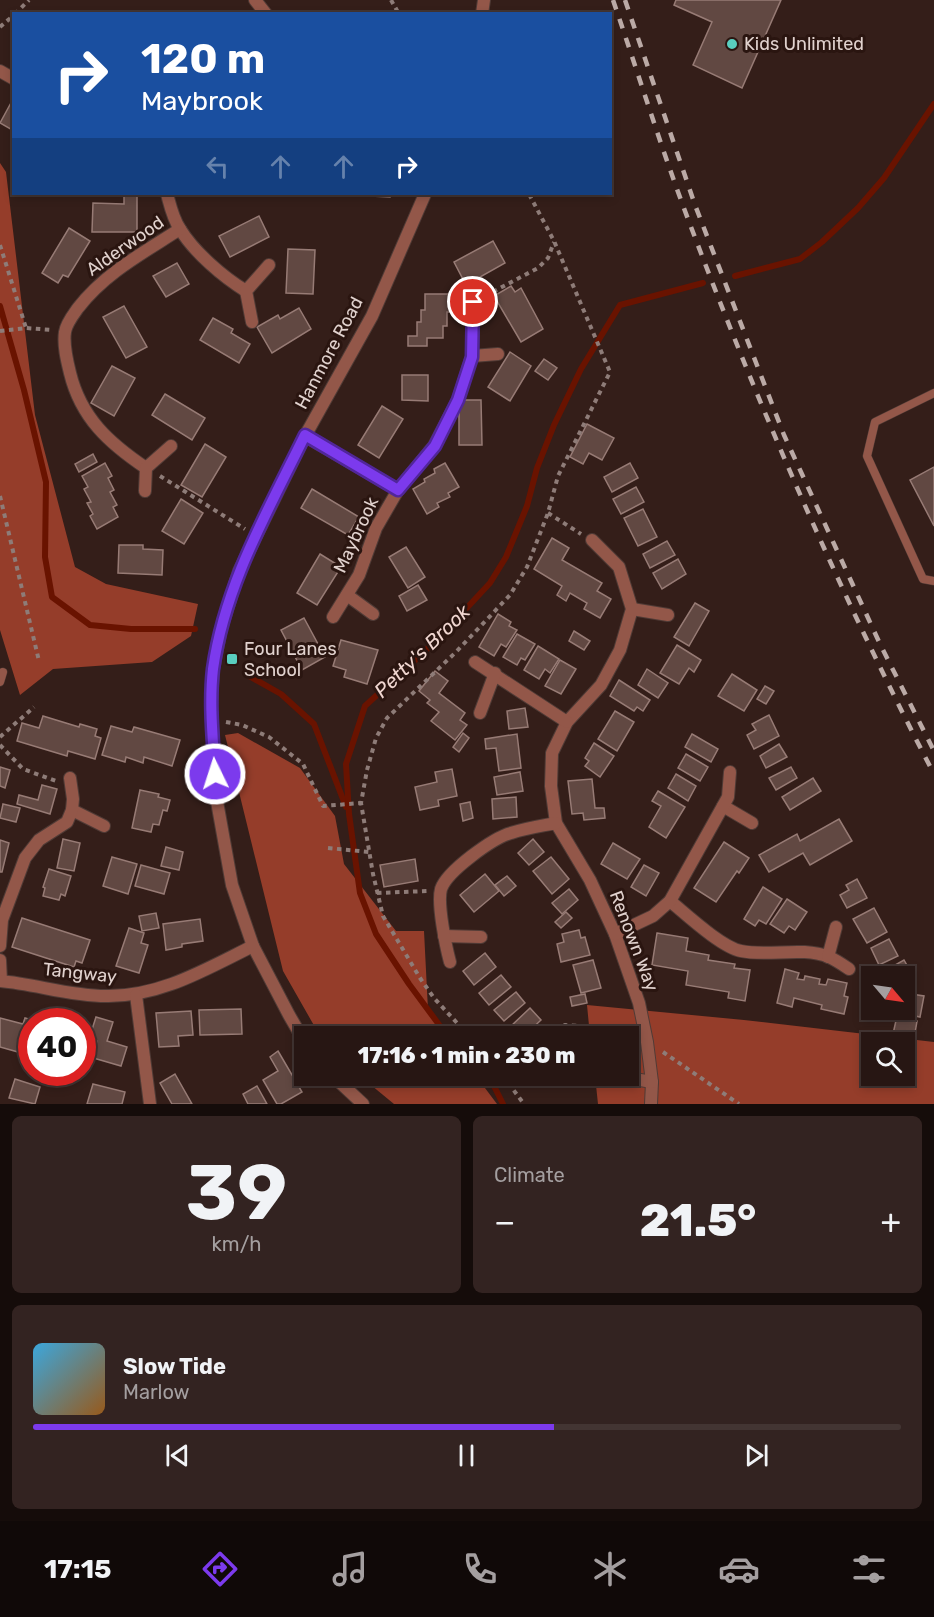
<!DOCTYPE html>
<html lang="en">
<head>
<meta charset="utf-8">
<style>
	:root { --surface:#271613; --page:#332321; --text:#f1f3f6; --muted:#a49fa0; --line:#433533; --accent:#7c3aed }
	body { margin:0; font-family:Rubik,sans-serif; background:var(--page); color:var(--text); height:100vh; display:flex; flex-direction:column; font-size:22px; white-space:nowrap }
	* { box-sizing:border-box; margin:0 }
	p { font-size:20px; color:var(--muted) }
	.icon { flex:none; width:33px; height:33px; fill:none; stroke:currentColor; stroke-width:2; stroke-linecap:round; stroke-linejoin:round }
	.map { position:relative; height:1104px; overflow:hidden }
	.panel { display:flex; flex-direction:column; gap:12px; padding:12px; background:#150c0a; flex:1 }
	.panel>* { flex:none }
	.banner { position:absolute; left:12px; top:12px; width:600px; height:183px; border-radius:0px; box-shadow:0 3px 9px #0003,0 0 0 2px var(--line); background:#1a4fa0; color:#fff; overflow:hidden }
	.needle { width:39px; rotate:119deg }
	.fabs { position:absolute; left:861px; top:966px; display:grid; gap:12px }
	.fabs a { display:grid; place-items:center; width:54px; height:54px; border-radius:0px; background:var(--surface); box-shadow:0 3px 9px #0003,0 0 0 2px var(--line); font-size:30px }
	.speed { position:absolute; left:18px; top:1008px; display:flex; gap:12px; font-size:30px; font-weight:700; text-align:center }
	.speed>* { display:grid; place-content:center; width:78px; height:78px; border-radius:50%; background:var(--surface); box-shadow:0 3px 9px #0003,0 0 0 2px var(--line); line-height:1 }
	.speed .limit { border:9px solid #d22; background:#fff; color:#111 }
	.pin { position:absolute; display:grid; place-items:center; width:51px; height:51px; color:#fff; margin:-26px; border:3px solid #fff; border-radius:50%; box-shadow:0 2px 6px #0007 }
	.me { position:absolute; width:66px; margin:-33px; rotate:356deg; stroke-linejoin:round; filter:drop-shadow(0 0 4px #0008) }
	.turn { display:flex; align-items:center; gap:21px; height:126px; padding:0 30px; font-size:27px }
	.turn .icon { width:78px; height:78px; stroke-width:2.5 }
	.turn b { display:block; font-size:42px; line-height:51px }
	.lanes { display:flex; align-items:center; height:57px; padding:0 30px; background:#0003; justify-content:center; gap:30px; direction:ltr }
	.lanes .off { opacity:.35 }
	.big { font-size:45px; font-weight:800; line-height:1.1 }
	.panel .widget { flex:1; display:flex; flex-direction:column; justify-content:center; gap:9px; min-width:0; padding:0 21px; border-radius:9px; background:var(--page) }
	.panel .dial { align-items:center; gap:0 }
	.dial b { font-size:78px; line-height:1 }
	.song { display:flex; align-items:center; gap:18px }
	.cover { width:72px; height:72px; border-radius:9px; background:linear-gradient(135deg,hsl(200 70% 55%),hsl(30 70% 35%)) }
	.played { height:6px; border-radius:3px; background:linear-gradient(90deg,var(--accent) 60%,var(--line) 60%) }
	.keys { display:flex; justify-content:space-around; direction:ltr }
	.heat { display:flex; justify-content:space-between; align-items:center; font-size:33px; direction:ltr }
	.panel .tiles { flex:1; display:grid; gap:12px; grid-template-columns:1fr 1fr }
	.widget:last-child { grid-column:span 2 }
	.trip { position:absolute; left:294px; top:1026px; width:345px; height:60px; border-radius:0px; background:var(--surface); box-shadow:0 3px 9px #0003,0 0 0 2px var(--line); font-weight:800; line-height:60px; text-align:center }
	.tabs { display:flex; height:96px; justify-content:space-around; align-items:center; background:#100908; color:var(--muted) }
	.tabs .icon { width:42px; height:42px }
	.tabs .current { color:var(--accent) }
	.tabs b { font-size:27px; color:var(--text) }
	.map>svg:first-child { display:block }
</style>
</head>
<body>
<div class="map">
<svg width="934" height="1104" viewBox="0 0 934 1104">
	<rect width="100%" height="100%" fill="#341e19"/>
	<g fill="#953d2a" fill-rule="evenodd">
		<path d="M0,163L6,172L35,415L75,567L106,584L198,604L191,636L152,662L53,669L20,695L0,630Z"/>
		<path d="M238,733L300,768L335,816L344,864L396,931H424L428,1010L447,1036H320L283,971L225,735Z"/>
		<path d="M587,1005L744,1020L934,1042V1104H598L595,1076H628V1036H590ZM872,1042H904V1076H872Z"/>
		<path d="M360,1076H476L497,1104H394Z"/>
	</g>
	<g fill="none" stroke-linecap="round" stroke-linejoin="round">
		<g stroke="#691300" stroke-width="6">
			<path d="M735,276L800,259L822,242L858,208L884,178L934,104"/>
			<path d="M0,306L24,390L46,482L45,557L52,597L90,625L131,629H195"/>
			<path d="M249,676L281,694L314,724L346,807"/>
			<path d="M450,1036L440,1026L409,984L376,934L360,893L349,814L346,764L365,706L438,639L490,583L506,557L527,506L537,468L554,425L581,369L620,305L703,283"/>
			<path d="M489,1076L503,1104"/>
		</g>
	</g>
	<g fill="#614842" stroke="#977b75" stroke-width="1.5">
		<path d="M676,0H781L742,88L693,65L712,22L674,5Z"/>
		<path d="M12,101L14,102V131L0,123Z"/>
		<path d="M124,194H137V232H92L93,203L124,204Z"/>
		<path d="M350,194H390V197L350,195Z"/>
		<path d="M259,216L269,237L230,257L219,236Z"/>
		<path d="M69,228L90,241L68,277L63,275L58,283L42,273Z"/>
		<path d="M493,241L505,263L466,285L454,262Z"/>
		<path d="M288,249L315,250L313,294L286,293Z"/>
		<path d="M177,263L189,284L166,297L153,276Z"/>
		<path d="M511,286L515,292L521,288L543,329L521,342L494,296Z"/>
		<path d="M425,294H451L450,312H447V326H443V338H427V346H408V336H417V322H421V310H425Z"/>
		<path d="M124,306L147,347L126,358L103,317Z"/>
		<path d="M299,308L311,329L272,353L257,327L278,315L280,319Z"/>
		<path d="M213,318L233,329L231,333L250,344L239,363L200,340Z"/>
		<path d="M510,352L531,366L510,401L488,387Z"/>
		<path d="M544,359L557,368L548,380L535,371Z"/>
		<path d="M112,366L135,378L114,416L91,403Z"/>
		<path d="M402,375H428V401L402,400Z"/>
		<path d="M165,394L205,418L192,440L152,415Z"/>
		<path d="M459,400H481L482,445H459Z"/>
		<path d="M382,406L403,419L379,458L358,445Z"/>
		<path d="M587,424L614,438L602,460L589,453L583,464L570,457Z"/>
		<path d="M205,444L226,457L202,497L181,485Z"/>
		<path d="M93,454L97,462L79,472L75,464Z"/>
		<path d="M105,463L112,476L108,478L114,490L110,492L117,505L113,507L118,517L97,529L90,516L93,514L87,503L91,502L84,489L88,487L82,476Z"/>
		<path d="M445,463L459,487L448,493L450,497L437,503L439,507L427,514L413,489L425,482L424,479L435,473L434,469Z"/>
		<path d="M630,463L638,478L612,492L604,477Z"/>
		<path d="M934,467V526L910,480Z"/>
		<path d="M636,487L644,502L621,514L613,499Z"/>
		<path d="M312,489L359,517L348,535L301,508Z"/>
		<path d="M181,499L203,513L184,544L162,531Z"/>
		<path d="M643,509L657,537L638,546L624,518Z"/>
		<path d="M552,538L569,548L562,560L602,583L597,591L611,599L600,618L584,609L587,603L570,593L566,601L557,595L562,586L534,569Z"/>
		<path d="M667,541L675,555L650,568L643,554Z"/>
		<path d="M119,545H143V549L163,550L162,575L118,573Z"/>
		<path d="M406,547L425,577L408,588L389,557Z"/>
		<path d="M320,554L341,567L317,605L297,593Z"/>
		<path d="M678,559L686,574L662,589L653,573Z"/>
		<path d="M418,585L427,600L407,611L399,596Z"/>
		<path d="M695,603L709,611L689,646L674,637Z"/>
		<path d="M498,614L511,622L509,626L517,630L506,647L501,644L494,656L479,647Z"/>
		<path d="M304,618L325,657L302,670L281,630Z"/>
		<path d="M574,631L590,641L584,650L569,641Z"/>
		<path d="M517,634L535,644L525,660L521,658L517,665L503,657Z"/>
		<path d="M341,640L378,650L367,684L344,677L346,670L333,666Z"/>
		<path d="M677,645L701,660L694,672L689,668L679,684L660,673Z"/>
		<path d="M538,646L559,659L550,673L545,669L539,679L524,670Z"/>
		<path d="M560,660L576,669L561,694L545,686Z"/>
		<path d="M647,669L668,683L658,698L638,685Z"/>
		<path d="M435,671L448,681L439,693L465,713L460,720L467,725L455,740L431,721L439,712L427,703L430,700L419,691Z"/>
		<path d="M732,674L757,690L744,711L718,696Z"/>
		<path d="M619,680L650,700L643,711L637,707L634,711L610,696Z"/>
		<path d="M765,686L774,691L766,704L757,699Z"/>
		<path d="M525,708L528,727L509,729L507,711Z"/>
		<path d="M615,711L634,722L617,751L598,739Z"/>
		<path d="M769,715L779,736L754,749L747,735L756,730L752,724Z"/>
		<path d="M43,716L79,727L80,724L97,729L95,736L101,738L95,759L68,751L67,756L17,741L22,723L39,728Z"/>
		<path d="M111,726L132,732L134,727L180,740L172,766L144,757L143,763L126,757L125,762L102,755Z"/>
		<path d="M463,733L469,738L459,752L453,747Z"/>
		<path d="M517,734L521,768L499,771L496,748L486,749L485,739Z"/>
		<path d="M692,734L718,749L711,762L685,747Z"/>
		<path d="M594,743L614,756L600,777L585,766L589,761L585,758Z"/>
		<path d="M779,744L787,757L766,768L760,756Z"/>
		<path d="M686,754L708,767L700,781L678,768Z"/>
		<path d="M0,767L10,770L5,788L0,786Z"/>
		<path d="M791,767L797,778L776,790L769,778Z"/>
		<path d="M452,769L457,796L438,800L439,806L420,810L415,787L437,782L435,772Z"/>
		<path d="M520,772L523,791L497,795L494,777Z"/>
		<path d="M676,774L696,786L688,801L668,788Z"/>
		<path d="M813,778L821,791L790,810L782,797Z"/>
		<path d="M592,779L595,808H604L605,818L584,820L583,813L572,814L568,781Z"/>
		<path d="M42,785L57,789L50,814L17,804L19,795L38,800Z"/>
		<path d="M140,790L159,794L158,797L170,800L167,811L163,810L159,825L153,824L151,832L132,828Z"/>
		<path d="M658,791L685,807L666,838L649,827L661,806L652,801Z"/>
		<path d="M516,797L517,817L493,819L492,799Z"/>
		<path d="M470,802L473,818L463,821L460,804Z"/>
		<path d="M3,804L20,808L16,822L0,818Z"/>
		<path d="M839,819L852,841L810,865L803,853L769,872L759,855L797,834L800,841Z"/>
		<path d="M63,839L80,843L74,871L57,868Z"/>
		<path d="M533,839L544,852L529,865L518,853Z"/>
		<path d="M0,840L9,843L2,872H0Z"/>
		<path d="M724,842L749,858L739,873L737,871L716,902L694,888Z"/>
		<path d="M613,843L640,859L627,879L601,864Z"/>
		<path d="M166,847L183,852L179,870L161,866Z"/>
		<path d="M112,857L137,864L128,894L103,886Z"/>
		<path d="M551,857L569,879L552,894L533,871Z"/>
		<path d="M415,859L418,881L384,887L380,865Z"/>
		<path d="M141,865L170,873L164,894L135,886Z"/>
		<path d="M644,865L659,873L646,896L631,887Z"/>
		<path d="M49,869L71,876L65,896L61,894L59,900L43,896L45,888L43,887Z"/>
		<path d="M485,874L499,891L474,912L460,895Z"/>
		<path d="M507,876L516,886L504,896L495,885Z"/>
		<path d="M857,879L867,898L847,908L840,895L849,890L846,885Z"/>
		<path d="M763,887L782,899L766,924L759,920L755,926L744,919Z"/>
		<path d="M569,889L578,900L562,914L552,903Z"/>
		<path d="M787,899L807,912L795,930L789,926L784,933L770,924Z"/>
		<path d="M874,908L887,932L867,943L853,919Z"/>
		<path d="M566,912L572,918L561,928L555,922Z"/>
		<path d="M156,913L159,928L142,931L139,916Z"/>
		<path d="M22,918L90,940L82,963L76,961L74,967L12,947Z"/>
		<path d="M200,919L203,941L182,944V947L166,950L163,924Z"/>
		<path d="M129,928L144,933L141,943L148,945L139,973L116,966Z"/>
		<path d="M579,930L581,938L585,937L590,955L561,962L557,944L564,942L562,934Z"/>
		<path d="M657,933L688,938L686,951L709,955L708,960L735,964L734,968L750,970L745,1001L728,998L729,992L686,985L688,971L652,965Z"/>
		<path d="M889,939L898,956L879,965L871,948Z"/>
		<path d="M485,953L496,967L474,985L463,971Z"/>
		<path d="M593,960L601,988L581,993L573,965Z"/>
		<path d="M904,960L916,981L904,987V976H880L879,974Z"/>
		<path d="M785,969L799,973L797,979L804,980L805,976L820,979L819,984L826,985L828,979L847,983L844,996L848,997L844,1014L821,1009L822,1005L794,998L792,1007L777,1003Z"/>
		<path d="M501,975L511,987L489,1005L479,993Z"/>
		<path d="M516,992L525,1003L504,1021L494,1010Z"/>
		<path d="M904,993L924,996L920,1017L897,1012V1010H904Z"/>
		<path d="M585,994L587,1003L572,1006L570,997Z"/>
		<path d="M530,1008L541,1020L524,1036H519L510,1027Z"/>
		<path d="M241,1009L242,1034L200,1035L199,1010Z"/>
		<path d="M191,1011L193,1035L178,1036L179,1046L159,1047L156,1013Z"/>
		<path d="M897,1016L917,1021L914,1039L893,1034Z"/>
		<path d="M96,1017L113,1022L107,1041L127,1047L121,1066L83,1055L87,1042L96,1045L97,1041L89,1039Z"/>
		<path d="M0,1018L23,1024L25,1018L39,1022H32V1048L20,1044L18,1052L0,1047Z"/>
		<path d="M278,1051L302,1092L281,1104H277L263,1080L278,1071L270,1057Z"/>
		<path d="M175,1074L192,1104H172L160,1083Z"/>
		<path d="M15,1079L40,1087L35,1104L9,1098Z"/>
		<path d="M93,1084L125,1092L122,1104H87Z"/>
		<path d="M257,1086L267,1104H248L243,1094Z"/>
	</g>
	<g fill="none" stroke-linecap="round" stroke-linejoin="round">
		<defs>
			<g id="service">
				<path d="M934,393L875,422L867,456L923,579L934,581"/>
				<path d="M0,682L3,672"/>
			</g>
			<g id="minor">
				<path d="M255,0L266,14"/>
				<path d="M0,71L14,79"/>
				<path d="M167,194C170,205 173,219 180,229C194,252 223,277 246,291"/>
				<path d="M252,322L246,291L269,265"/>
				<path d="M472,356L498,354"/>
				<path d="M305,436L398,490"/>
				<path d="M146,468C109,443 81,418 70,373C67,361 63,345 65,332C66,324 73,315 78,308C105,273 143,253 180,229"/>
				<path d="M145,491L146,468L171,446"/>
				<path d="M592,540L619,567L632,609L620,650L601,685L567,722L552,753L551,786L556,823L590,880L615,934L639,1003L647,1042L652,1082L651,1104"/>
				<path d="M347,595L373,614"/>
				<path d="M632,609L668,615"/>
				<path d="M333,617L359,575L376,528L398,490L434,446L458,400L472,356L473,302"/>
				<path d="M475,662L567,722"/>
				<path d="M480,713L495,673"/>
				<path d="M723,806L752,823"/>
				<path d="M72,810L104,826"/>
				<path d="M670,901C686,914 721,947 741,951C770,957 801,946 829,957C836,960 843,965 849,969"/>
				<path d="M615,934L653,916L670,901L728,797L730,772"/>
				<path d="M444,936L481,937"/>
				<path d="M0,946L2,920L25,858L39,840L67,822L72,810L73,799L70,778"/>
				<path d="M828,957L836,927"/>
				<path d="M0,960L1,981"/>
				<path d="M450,962C446,947 437,904 441,889C447,871 493,838 511,833C526,828 541,826 556,823"/>
				<path d="M0,981C35,984 70,996 106,996C160,997 206,969 253,946"/>
				<path d="M136,995L150,1104"/>
				<path d="M617,1076L652,1082"/>
			</g>
			<g id="tertiary">
				<path d="M482,14L484,0"/>
				<path d="M304,1041L289,1015L253,946L232,885L216,796L211,706L213,670L221,629L239,571L305,436L372,316L425,194"/>
				<path d="M333,1076L363,1104"/>
			</g>
		</defs>
		<use href="#service" stroke="#503b36" stroke-width="9"/>
		<use href="#minor" stroke="#503b36" stroke-width="14"/>
		<use href="#tertiary" stroke="#503b36" stroke-width="14"/>
		<g stroke="#8e7c78" stroke-width="4" stroke-dasharray="4.5 4.5" stroke-linecap="butt">
			<path d="M391,0L399,14"/>
			<path d="M15,14L29,0"/>
			<path d="M0,27L14,15"/>
			<path d="M0,245L26,328"/>
			<path d="M485,296L538,268L548,258L554,242"/>
			<path d="M0,331L26,328L52,330"/>
			<path d="M160,476L245,529"/>
			<path d="M0,496L39,661"/>
			<path d="M548,513L581,534"/>
			<path d="M226,722L242,725L269,737L303,764L323,806L361,803"/>
			<path d="M0,737L34,707"/>
			<path d="M0,745L23,769L56,781"/>
			<path d="M328,848L369,852"/>
			<path d="M377,893L428,891"/>
			<path d="M469,1036L434,998L420,978L383,916L373,874L361,803L367,770L376,738L387,718L457,651L510,595L527,567L548,513L558,476L610,372L554,241L529,194"/>
			<path d="M548,1036L565,1025L598,1027L632,1037"/>
			<path d="M663,1052L739,1104"/>
			<path d="M503,1076L524,1104"/>
		</g>
		<use href="#service" stroke="#935749" stroke-width="8"/>
		<use href="#minor" stroke="#935749" stroke-width="12"/>
		<use href="#tertiary" stroke="#935749" stroke-width="12"/>
		<g stroke="#bbaaa6" stroke-width="4.5" stroke-dasharray="10 10" stroke-linecap="butt">
			<path d="M613,0C637,70 659,141 685,211C757,403 839,592 934,774"/>
			<path d="M625,0L695,205L784,435L880,644L934,751"/>
		</g>
	</g>
	<g fill="none" stroke-linecap="round" stroke-linejoin="round">
		<defs>
			<path id="route" d="M215,774C213,739 209,704 213,669C225,584 268,511 305,435L398,490L435,446L458,400L472,357L473,302"/>
		</defs>
		<use href="#route" stroke="#51269a" stroke-width="15"/>
		<use href="#route" stroke="#7c3aed" stroke-width="10"/>
	</g>
	<g fill="#59cebf" stroke="#2a1510" stroke-width="2">
		<circle cx="732" cy="44" r="6"/>
		<rect x="226" y="653" width="12" height="12" rx="3"/>
	</g>
	<g text-anchor="middle" stroke-width="6" stroke-linejoin="round" paint-order="stroke">
		<g font-size="18" fill="#e1d2ce" stroke="#2a1510" text-anchor="start">
			<text x="744" y="50">Kids Unlimited</text>
			<text x="244" y="655">Four Lanes<tspan x="244" dy="21">School</tspan></text>
		</g>
		<g font-size="18" fill="#e1d2ce" stroke="#2a1510">
			<text transform="translate(125 246) rotate(-35)" y="6">Alderwood</text>
			<text transform="translate(329 353) rotate(-62)" y="6">Hanmore Road</text>
			<text transform="translate(356 535) rotate(-65)" y="6">Maybrook</text>
			<text transform="translate(634 941) rotate(69)" y="6">Renown Way</text>
			<text transform="translate(80 973) rotate(6)" y="6">Tangway</text>
		</g>
		<g font-size="20" font-style="italic" fill="#f0d6d0" stroke="#2a1510">
			<text transform="translate(422 651) rotate(-44)" y="7">Petty's Brook</text>
		</g>
	</g>
</svg>
<div class="fabs">
<a><svg class="needle" viewBox="-14 -14 28 28"><path d="M0-13l5 13h-10z" fill="#e53935"/><path d="M0 13l5-13h-10z" fill="#a49fa0"/></svg></a>
<a><svg class="icon" aria-label="search" viewBox="0 0 24 24"><circle cx="10" cy="10" r="6"/><path d="M15 15l6 6"/></svg></a>
</div>
<div class="speed"><div class="limit">40</div></div>
<div class="pin" style="left:473px;top:302px;background:#d93025"><svg class="icon" aria-label="arrive" viewBox="0 0 24 24"><path d="M6 21V4h12l-3 4 3 4H6"/></svg></div>
<svg class="me" style="left:215px;top:774px" viewBox="-20 -20 40 40"><circle r="17" fill="#7c3aed" stroke="#fff" stroke-width="3"/><path d="M0-11L8 9 0 5-8 9z" fill="#fff"/></svg>
<div class="trip">17:16 · 1 min · 230 m</div>
<div class="banner">
<div class="turn"><svg class="icon" aria-label="right" viewBox="0 0 24 24"><path d="M7 20v-9h11M14 6l5 5-5 5"/></svg><div><b>120 m</b>Maybrook</div></div>
<div class="lanes"><svg class="icon off" aria-label="left" viewBox="0 0 24 24"><path d="M17 20v-9H6M10 6l-5 5 5 5"/></svg><svg class="icon off" aria-label="ahead" viewBox="0 0 24 24"><path d="M12 20V5M6 11l6-6 6 6"/></svg><svg class="icon off" aria-label="ahead" viewBox="0 0 24 24"><path d="M12 20V5M6 11l6-6 6 6"/></svg><svg class="icon" aria-label="right" viewBox="0 0 24 24"><path d="M7 20v-9h11M14 6l5 5-5 5"/></svg></div>
</div>
</div>
<section class="panel">
<div class="tiles">
<div class="widget dial"><b>39</b><p>km/h</p></div>
<div class="widget"><p>Climate</p>
<div class="heat"><a>−</a><b class="big">21.5°</b><a>+</a></div>
</div>
<div class="widget">
<div class="song"><i class="cover"></i><div><b>Slow Tide</b><p>Marlow</p></div></div>
<div class="played"></div>
<div class="keys"><svg class="icon" aria-label="previous" viewBox="0 0 24 24"><path d="M18 5L8 12l10 7zM5 5v14"/></svg><svg class="icon" aria-label="pause" viewBox="0 0 24 24"><path d="M8 5v14M16 5v14"/></svg><svg class="icon" aria-label="next" viewBox="0 0 24 24"><path d="M6 5l10 7-10 7zM19 5v14"/></svg></div>
</div>
</div>
</section>
<nav class="tabs">
<b>17:15</b>
<svg class="icon current" aria-label="directions" viewBox="0 0 24 24"><path d="M12 3l9 9-9 9-9-9zM9 14v-3h6M13 9l2 2-2 2"/></svg>
<svg class="icon" aria-label="music" viewBox="0 0 24 24"><path d="M9 18V5l10-2v13"/><circle cx="6" cy="18" r="3"/><circle cx="16" cy="16" r="3"/></svg>
<svg class="icon" aria-label="phone" viewBox="0 0 24 24"><path d="M5 4h4l2 5-3 2q2 4 5 5l2-3 5 2v4C11 20 4 13 5 4z"/></svg>
<svg class="icon" aria-label="climate" viewBox="0 0 24 24"><path d="M12 3v18M4 7l16 10M4 17L20 7"/></svg>
<svg class="icon" aria-label="car" viewBox="0 0 24 24"><path d="M5 17H2v-5l4-1 3-4h7l3 4 3 1v5h-3M9 17h6M6 11h13"/><circle cx="7" cy="17" r="2"/><circle cx="17" cy="17" r="2"/></svg>
<svg class="icon" aria-label="filters" viewBox="0 0 24 24"><path d="M4 7h16M4 17h16"/><circle cx="9" cy="7" r="2"/><circle cx="15" cy="17" r="2"/></svg>
</nav>
</body>
</html>
